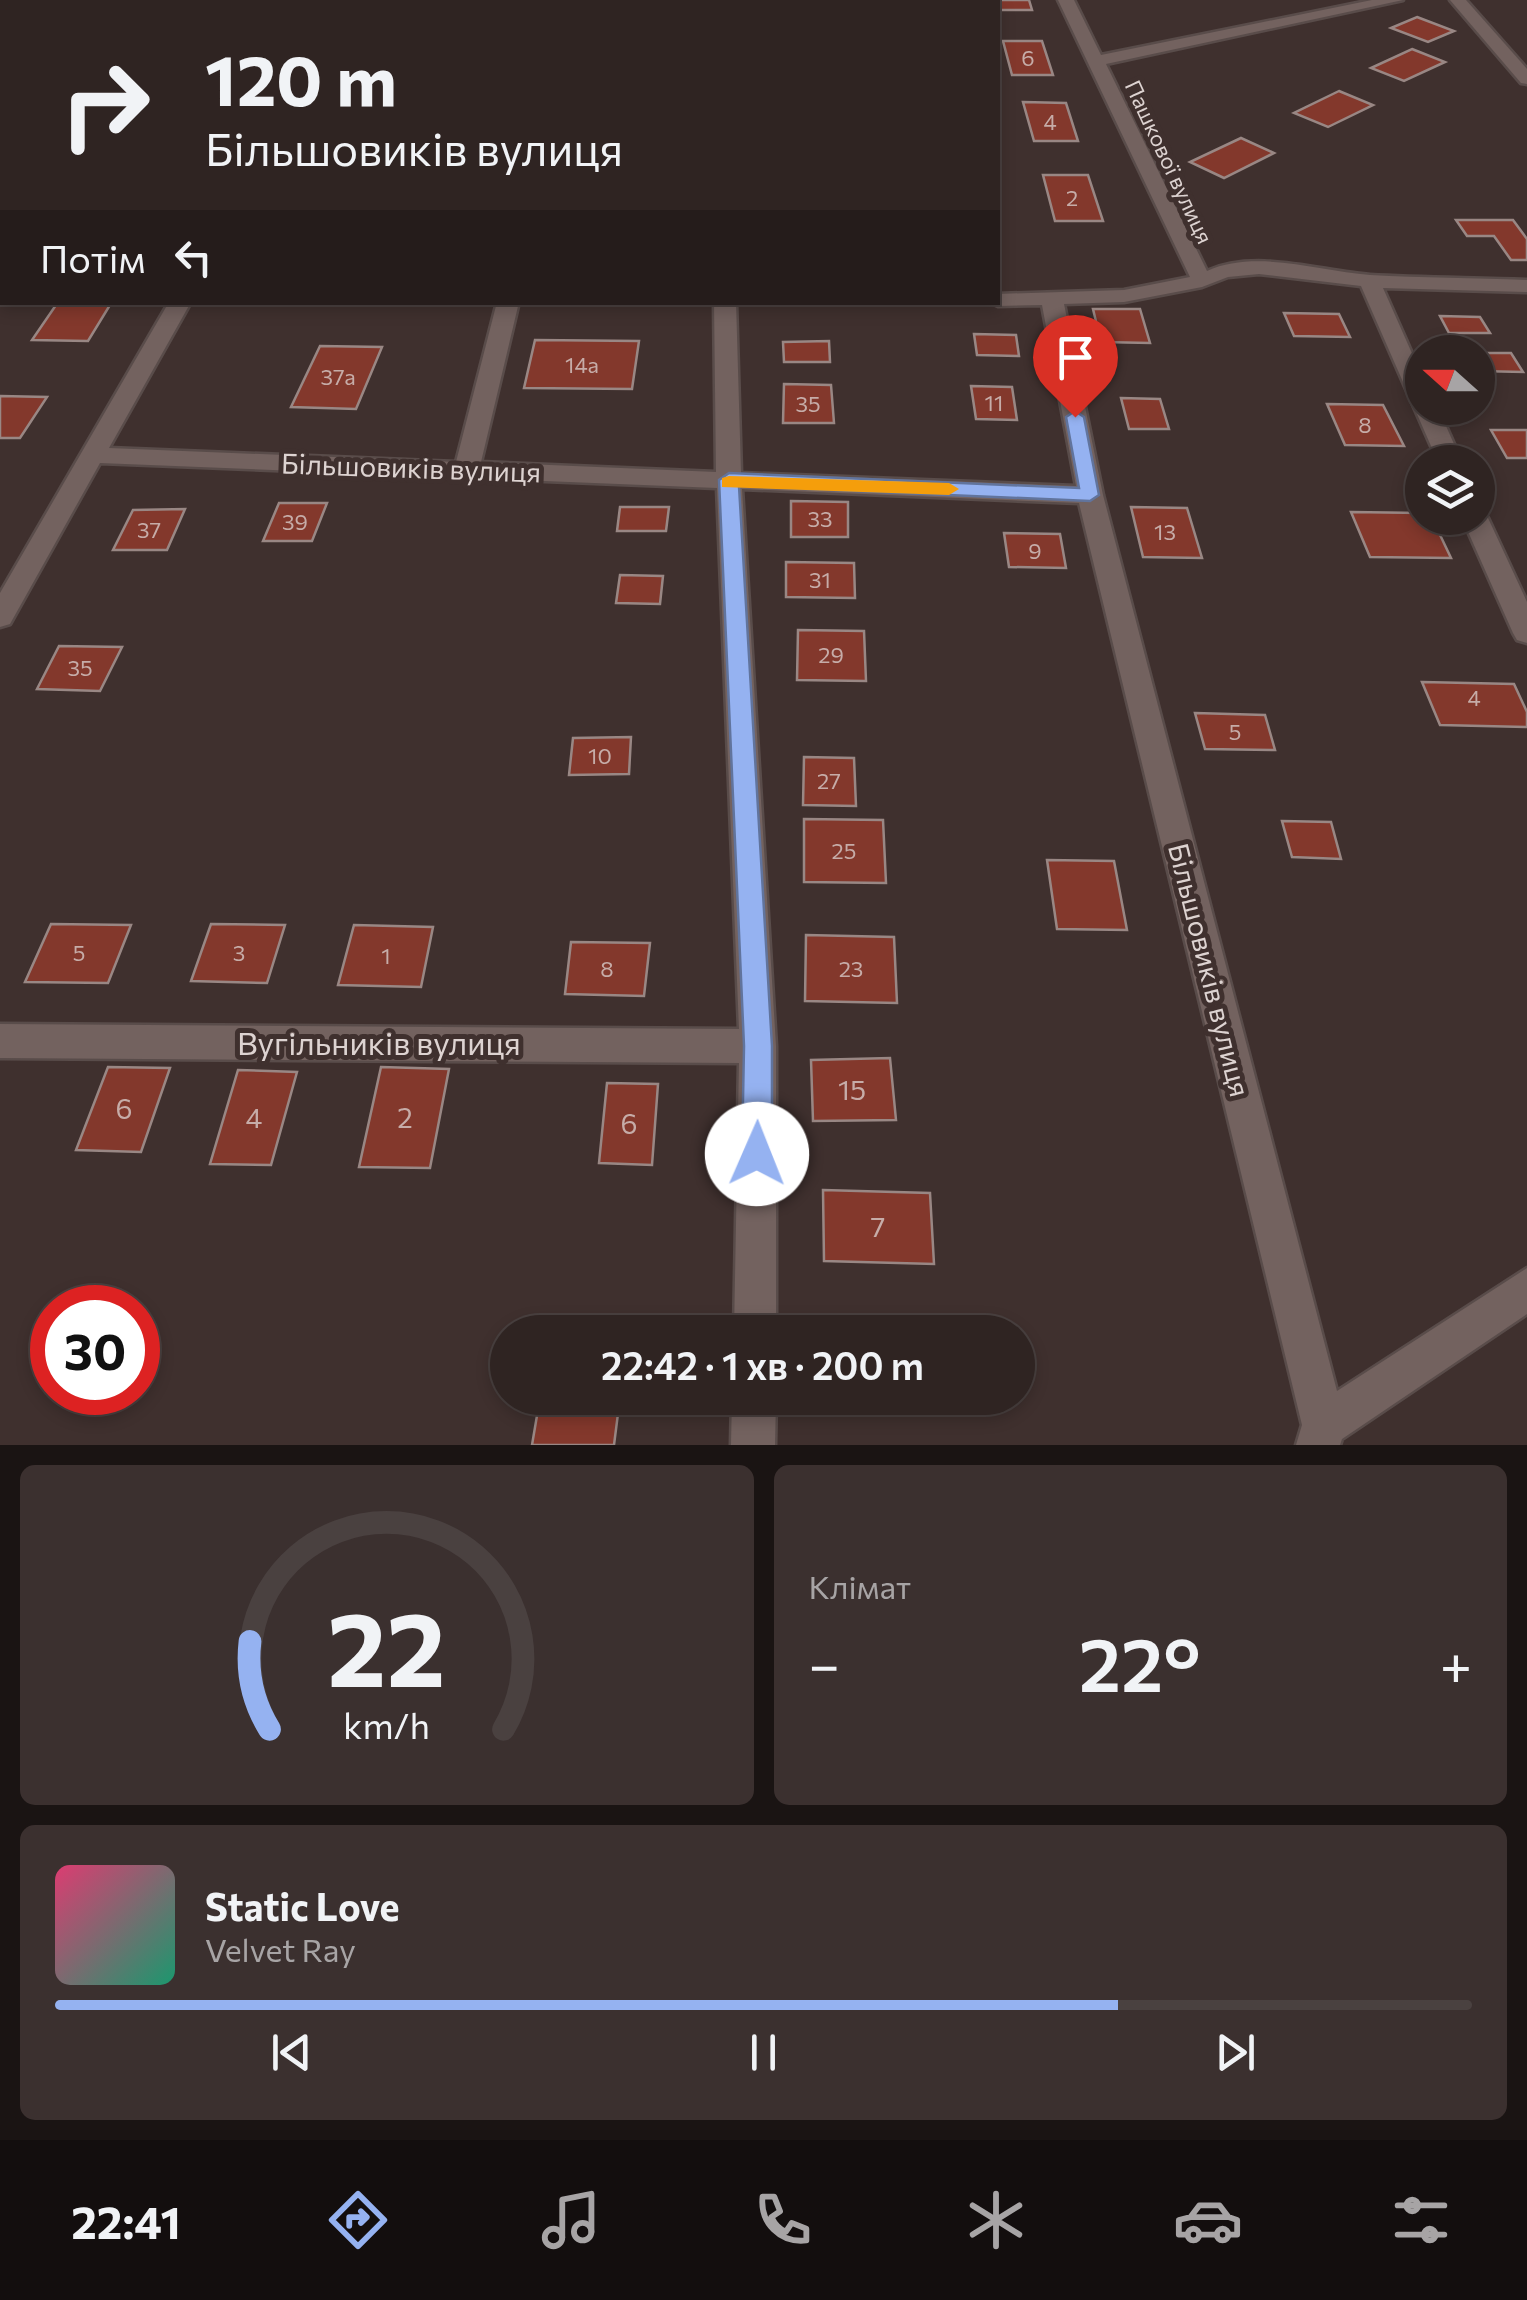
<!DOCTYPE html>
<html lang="uk">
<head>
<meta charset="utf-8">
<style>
	:root { --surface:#2f2422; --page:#3b302f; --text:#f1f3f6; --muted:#a7a4a5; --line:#4a4140; --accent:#95b2f1 }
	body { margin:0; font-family:Commissioner,sans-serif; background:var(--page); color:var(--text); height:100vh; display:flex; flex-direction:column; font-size:38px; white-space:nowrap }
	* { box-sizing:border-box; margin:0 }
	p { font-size:32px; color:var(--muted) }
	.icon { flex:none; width:55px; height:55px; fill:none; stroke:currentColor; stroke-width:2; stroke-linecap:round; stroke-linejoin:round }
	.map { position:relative; height:1445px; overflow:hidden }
	.drawer { display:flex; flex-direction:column; gap:20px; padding:20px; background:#1a1413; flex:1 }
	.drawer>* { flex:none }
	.guide { position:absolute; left:0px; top:0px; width:1000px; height:305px; box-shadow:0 5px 15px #0003,0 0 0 2px var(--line); background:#2f2422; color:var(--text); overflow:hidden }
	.needle { width:65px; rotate:291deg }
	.fabs { position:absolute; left:1405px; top:335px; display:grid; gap:20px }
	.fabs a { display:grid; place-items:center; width:90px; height:90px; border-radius:50%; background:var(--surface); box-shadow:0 5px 15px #0003,0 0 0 2px var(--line); font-size:50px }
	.speed { position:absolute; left:30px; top:1285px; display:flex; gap:20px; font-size:50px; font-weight:700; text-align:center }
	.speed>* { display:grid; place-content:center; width:130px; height:130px; border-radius:50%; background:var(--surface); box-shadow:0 5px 15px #0003,0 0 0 2px var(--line); line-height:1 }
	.speed .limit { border:15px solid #d22; background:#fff; color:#111 }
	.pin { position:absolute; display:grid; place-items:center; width:85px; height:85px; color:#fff; margin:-102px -42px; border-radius:50% 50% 50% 0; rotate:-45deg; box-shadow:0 0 10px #0007 }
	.pin .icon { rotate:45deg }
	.me { position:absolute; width:110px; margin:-55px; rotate:1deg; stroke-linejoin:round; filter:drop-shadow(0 0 8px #0008) }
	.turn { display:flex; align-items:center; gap:35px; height:210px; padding:0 40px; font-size:45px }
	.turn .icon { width:130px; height:130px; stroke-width:2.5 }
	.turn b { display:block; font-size:70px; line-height:85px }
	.then { display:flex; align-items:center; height:95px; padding:0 40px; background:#0003; gap:20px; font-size:38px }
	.big { font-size:75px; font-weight:600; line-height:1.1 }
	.drawer .card { flex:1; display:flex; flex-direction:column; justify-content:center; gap:15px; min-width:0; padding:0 35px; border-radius:15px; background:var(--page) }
	.drawer .dial { align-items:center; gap:0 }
	.dial svg { height:260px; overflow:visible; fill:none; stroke:var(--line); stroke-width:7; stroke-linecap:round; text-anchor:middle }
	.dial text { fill:var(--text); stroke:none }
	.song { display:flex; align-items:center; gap:30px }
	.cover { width:120px; height:120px; border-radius:15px; background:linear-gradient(135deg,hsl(340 70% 55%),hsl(160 70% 35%)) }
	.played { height:10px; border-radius:5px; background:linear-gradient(90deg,var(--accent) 75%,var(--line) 75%) }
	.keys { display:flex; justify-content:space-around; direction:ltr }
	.heat { display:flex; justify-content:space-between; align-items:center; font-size:55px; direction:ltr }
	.drawer .tiles { flex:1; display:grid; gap:20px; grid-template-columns:1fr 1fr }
	.card:last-child { grid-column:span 2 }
	.trip { position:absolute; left:490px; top:1315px; width:545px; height:100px; border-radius:50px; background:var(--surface); box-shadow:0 5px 15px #0003,0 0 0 2px var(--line); font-weight:600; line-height:100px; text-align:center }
	.menu { display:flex; height:160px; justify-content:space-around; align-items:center; background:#130e0e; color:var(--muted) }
	.menu .icon { width:70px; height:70px }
	.menu .active { color:var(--accent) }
	.menu b { font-size:45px; color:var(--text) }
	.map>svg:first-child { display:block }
</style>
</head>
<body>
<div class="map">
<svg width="1527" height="1445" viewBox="0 0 1527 1445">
	<rect width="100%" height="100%" fill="#3f302e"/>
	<g fill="#83382c" stroke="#998784" stroke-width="2.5">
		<path d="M992,0H1029L1032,10H998V2Z"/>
		<path d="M1417,17L1454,31L1428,42L1391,28Z"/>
		<path d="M1003,41H1042L1053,75H1012Z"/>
		<path d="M1412,49L1445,62L1404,81L1371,68Z"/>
		<path d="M1339,91L1373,105L1328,127L1294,113Z"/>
		<path d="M1023,102L1066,103L1078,141H1034Z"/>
		<path d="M1241,138L1274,153L1224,178L1190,162Z"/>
		<path d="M1043,175H1088L1103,221H1055Z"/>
		<path d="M1456,220H1513L1527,239V260H1511L1494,236H1467Z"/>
		<path d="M56,305H110L88,341L32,340Z"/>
		<path d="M1093,309H1140L1150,343L1101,342Z"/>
		<path d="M1284,313L1339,314L1350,337L1294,336Z"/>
		<path d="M1440,316L1480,317L1490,333H1449Z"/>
		<path d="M974,334L1016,335L1019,356L977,355Z"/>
		<path d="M535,340L639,341L632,389L524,388Z"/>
		<path d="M829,341L830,362H784L783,342Z"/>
		<path d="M320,346L382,347L356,409L291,407Z"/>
		<path d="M1478,353H1511L1523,372L1478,371Z"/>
		<path d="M784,384L831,385L834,423H783Z"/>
		<path d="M971,386L1012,387L1017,420L976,419Z"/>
		<path d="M0,396L47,397L20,438H0Z"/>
		<path d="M1121,398L1160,399L1169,429H1129Z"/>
		<path d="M1327,404L1383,405L1404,446L1345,445Z"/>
		<path d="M1491,430H1527V458H1507Z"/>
		<path d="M791,501L848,502V537H791Z"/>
		<path d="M279,503H327L312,541H263Z"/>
		<path d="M620,507H669L666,531H617Z"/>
		<path d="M1131,507L1187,508L1202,558L1143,557Z"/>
		<path d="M185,509L167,550H113L133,510Z"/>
		<path d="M1351,512L1422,513V518H1432L1451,558L1370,557Z"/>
		<path d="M1004,533L1060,534L1066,568L1009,567Z"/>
		<path d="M786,562L854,563L855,598L786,597Z"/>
		<path d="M620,575L663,576L660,604L616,603Z"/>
		<path d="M798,630L864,631L866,681L797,680Z"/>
		<path d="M59,646L122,647L100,691L37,689Z"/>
		<path d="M1422,682L1514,684L1527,712V727L1440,725Z"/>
		<path d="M1195,713L1265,715L1275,750L1205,749Z"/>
		<path d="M631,737L629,774L569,775L573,738Z"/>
		<path d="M804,757L854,758L856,806L803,805Z"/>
		<path d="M804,819L883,820L886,883L804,882Z"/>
		<path d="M1282,821L1331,822L1341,859L1292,857Z"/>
		<path d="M1047,860L1114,861L1127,930L1057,929Z"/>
		<path d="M51,924L131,925L108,983L25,982Z"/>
		<path d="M211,924L285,925L267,983L191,981Z"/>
		<path d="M354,925L433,927L421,987L338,985Z"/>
		<path d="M806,935L894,937L897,1003L805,1001Z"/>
		<path d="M571,942L650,943L644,996L565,994Z"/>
		<path d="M890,1058L896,1120L813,1121L811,1060Z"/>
		<path d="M108,1067L170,1068L141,1152L76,1150Z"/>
		<path d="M381,1067L449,1069L430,1168L359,1167Z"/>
		<path d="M238,1070L297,1072L271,1165L210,1164Z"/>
		<path d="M607,1083L658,1084L652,1165L599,1163Z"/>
		<path d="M823,1190L930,1193L934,1264L824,1261Z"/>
		<path d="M540,1398H620L614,1445H532Z"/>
		<path d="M820,1398H917L918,1413L820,1411Z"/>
	</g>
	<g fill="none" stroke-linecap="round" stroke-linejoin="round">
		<defs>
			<g id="minor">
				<path d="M734,0H750V2H735Z"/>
				<path d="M1058,0H1074L1101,55L1372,0H1403L1106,64L1207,271C1256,249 1319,271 1370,275C1422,278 1475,278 1527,280V292L1383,288L1422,376V408H1438L1462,462H1438L1361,286L1259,274L1228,277L1202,287L1124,302L1064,304L1103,495L1337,1391L1527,1268V1314L1342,1439L1340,1445H1296L1302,1425L1079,503L742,489L776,1046V1332H734L739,1063L0,1058V1024L739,1029L717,488L100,463L10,624L0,627V593L169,302H191L109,448L456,462L497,302H519L481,462L716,472L714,302H736L741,473L1076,486L1042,305L998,306L989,302H998V294L1124,290L1190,277Z"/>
				<path d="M1450,0H1466L1527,69V84L1521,83Z"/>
				<rect x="0" y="281" width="2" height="13"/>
				<path d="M1478,510L1488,518L1527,602V643L1517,640L1513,633L1462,518H1478Z"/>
				<path d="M732,1398H776L775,1445H731Z"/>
			</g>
		</defs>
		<use href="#minor" stroke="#594c4a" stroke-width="5"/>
		<use href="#minor" fill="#73625f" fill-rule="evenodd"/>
	</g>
	<path fill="#95b2f1" stroke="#61749d" stroke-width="2.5" d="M1075,411L1084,417L1099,495L1090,501L739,486L772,1046V1154L767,1164L757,1168L747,1164L742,1154L744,1046L719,480L729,473L1079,488L1066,417Z"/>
	<path fill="#f59e0b" d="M729,476L949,483L959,489L949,495L722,487V478Z"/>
	<g text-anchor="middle" stroke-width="10" stroke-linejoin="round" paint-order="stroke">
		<g font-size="22" fill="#c6aca8">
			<text x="1028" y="66">6</text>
			<text x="1050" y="130">4</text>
			<text x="1072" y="206">2</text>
			<text x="582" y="373">14а</text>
			<text x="338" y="385">37а</text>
			<text x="994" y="411">11</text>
			<text x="808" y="412">35</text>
			<text x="1365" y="433">8</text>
			<text x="820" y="527">33</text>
			<text x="295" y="530">39</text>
			<text x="149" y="538">37</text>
			<text x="1165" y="540">13</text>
			<text x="1035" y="559">9</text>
			<text x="820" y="588">31</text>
			<text x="831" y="663">29</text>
			<text x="80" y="676">35</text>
			<text x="1474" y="706">4</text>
			<text x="1235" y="740">5</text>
			<text x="600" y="764">10</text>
			<text x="829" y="789">27</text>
			<text x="844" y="859">25</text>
			<text x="79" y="961">5</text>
			<text x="239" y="961">3</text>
			<text x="386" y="964">1</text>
			<text x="607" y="977">8</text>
			<text x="851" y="977">23</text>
		</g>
		<g font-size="22" fill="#ddd3d1" stroke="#3f302e">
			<text transform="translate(1169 162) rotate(65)" y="8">Пашкової вулиця</text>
		</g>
		<g font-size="28" fill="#ddd3d1" stroke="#3f302e">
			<text transform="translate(411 468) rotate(2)" y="10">Більшовиків вулиця</text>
			<text transform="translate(1209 970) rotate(76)" y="10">Більшовиків вулиця</text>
		</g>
		<g font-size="28" fill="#c6aca8">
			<text x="852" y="1100">15</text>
			<text x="124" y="1119">6</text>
			<text x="254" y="1128">4</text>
			<text x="405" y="1128">2</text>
			<text x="629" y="1134">6</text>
			<text x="878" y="1237">7</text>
		</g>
		<g font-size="32" fill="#ddd3d1" stroke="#3f302e">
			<text x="379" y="1055">Вугільників вулиця</text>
		</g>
	</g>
</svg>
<div class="fabs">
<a><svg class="needle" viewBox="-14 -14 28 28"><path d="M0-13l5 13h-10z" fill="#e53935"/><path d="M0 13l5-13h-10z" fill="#a7a4a5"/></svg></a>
<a><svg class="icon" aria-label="layers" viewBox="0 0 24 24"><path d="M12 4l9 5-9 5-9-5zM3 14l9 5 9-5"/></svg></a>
</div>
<div class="speed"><div class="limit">30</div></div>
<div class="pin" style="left:1075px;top:417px;background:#d93025"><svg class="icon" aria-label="arrive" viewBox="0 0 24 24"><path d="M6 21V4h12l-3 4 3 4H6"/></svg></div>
<svg class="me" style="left:757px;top:1154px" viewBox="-20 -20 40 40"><circle r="19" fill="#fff"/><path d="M0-13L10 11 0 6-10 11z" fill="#95b2f1"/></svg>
<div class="trip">22:42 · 1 хв · 200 m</div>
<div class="guide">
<div class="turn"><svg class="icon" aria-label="right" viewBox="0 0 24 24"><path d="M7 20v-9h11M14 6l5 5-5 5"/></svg><div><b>120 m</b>Більшовиків вулиця</div></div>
<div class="then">Потім<svg class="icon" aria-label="left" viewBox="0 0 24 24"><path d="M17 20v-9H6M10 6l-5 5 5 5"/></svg></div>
</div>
</div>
<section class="drawer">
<div class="tiles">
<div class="card dial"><svg viewBox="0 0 100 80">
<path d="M14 69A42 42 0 1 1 86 69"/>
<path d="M14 69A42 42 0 0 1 8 42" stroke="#95b2f1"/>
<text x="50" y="56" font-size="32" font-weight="700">22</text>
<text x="50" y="72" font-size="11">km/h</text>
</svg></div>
<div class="card"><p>Клімат</p>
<div class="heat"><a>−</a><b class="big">22°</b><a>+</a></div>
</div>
<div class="card">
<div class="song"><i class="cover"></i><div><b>Static Love</b><p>Velvet Ray</p></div></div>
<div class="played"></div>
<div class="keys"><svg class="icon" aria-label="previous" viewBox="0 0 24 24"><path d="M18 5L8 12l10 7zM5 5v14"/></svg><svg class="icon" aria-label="pause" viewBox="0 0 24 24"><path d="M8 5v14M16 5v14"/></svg><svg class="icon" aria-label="next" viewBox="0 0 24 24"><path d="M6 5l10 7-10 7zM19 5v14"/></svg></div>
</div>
</div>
</section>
<nav class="menu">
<b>22:41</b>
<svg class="icon active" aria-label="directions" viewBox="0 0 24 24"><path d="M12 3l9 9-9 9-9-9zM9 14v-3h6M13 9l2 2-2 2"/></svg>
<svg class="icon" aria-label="music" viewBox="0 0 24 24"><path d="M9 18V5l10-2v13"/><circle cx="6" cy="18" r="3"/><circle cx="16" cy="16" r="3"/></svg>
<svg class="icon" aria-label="phone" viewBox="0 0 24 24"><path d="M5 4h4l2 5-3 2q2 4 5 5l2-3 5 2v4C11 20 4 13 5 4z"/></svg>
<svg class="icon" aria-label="climate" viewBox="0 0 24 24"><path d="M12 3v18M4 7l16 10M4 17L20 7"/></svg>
<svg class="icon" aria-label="car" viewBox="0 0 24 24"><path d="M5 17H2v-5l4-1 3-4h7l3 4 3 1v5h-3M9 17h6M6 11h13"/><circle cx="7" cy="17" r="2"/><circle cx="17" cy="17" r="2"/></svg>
<svg class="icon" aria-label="filters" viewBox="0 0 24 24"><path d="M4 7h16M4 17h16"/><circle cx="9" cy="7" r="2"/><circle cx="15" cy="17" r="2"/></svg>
</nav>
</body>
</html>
